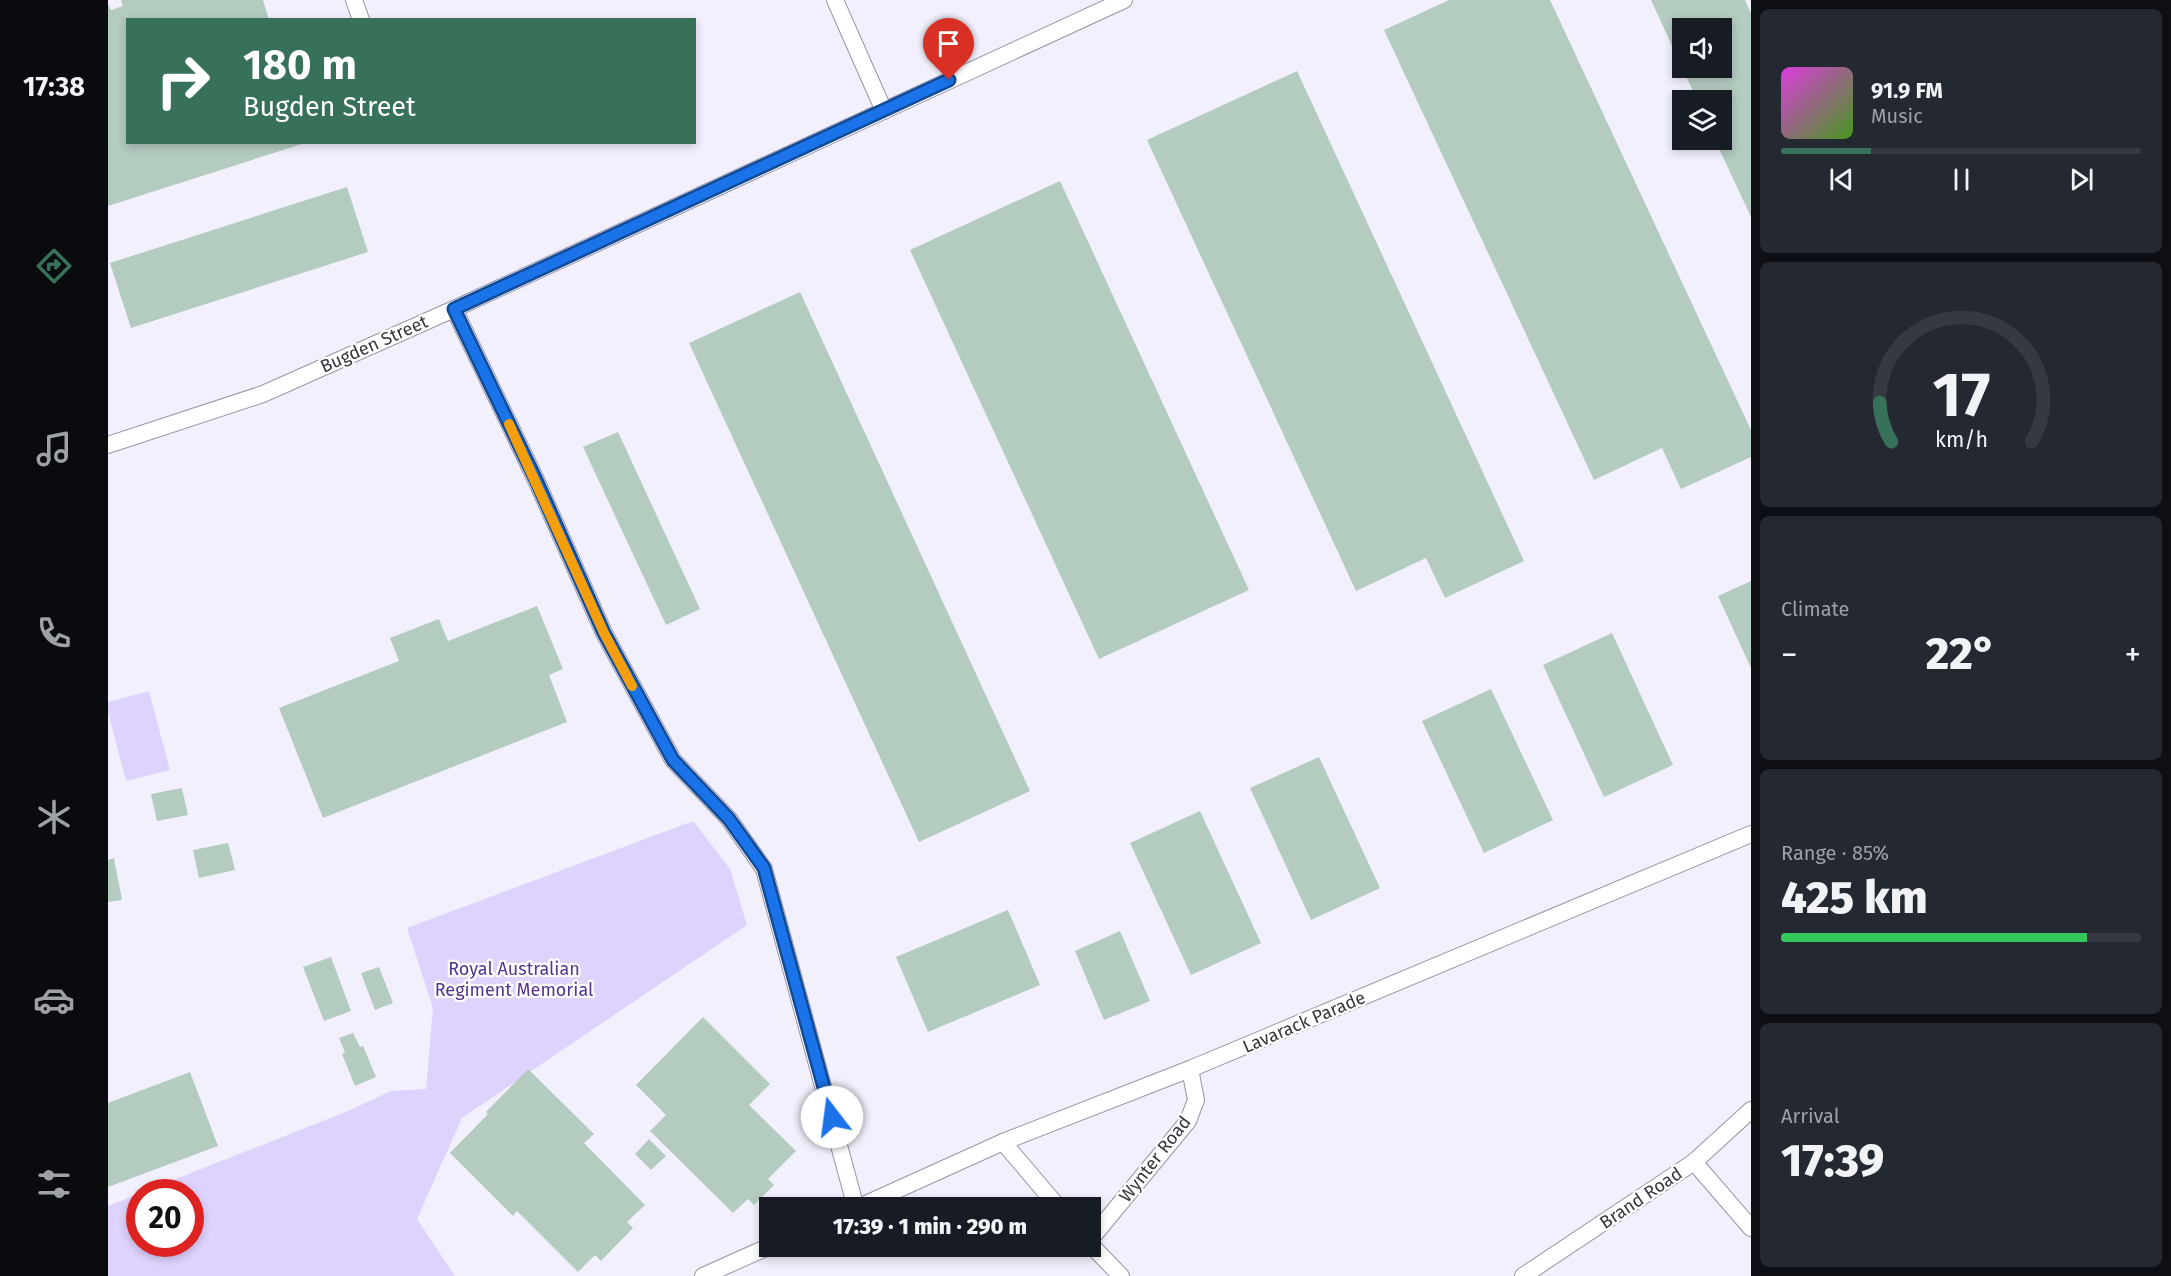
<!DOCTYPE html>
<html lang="en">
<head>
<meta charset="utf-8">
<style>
	:root { --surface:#171b24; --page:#242831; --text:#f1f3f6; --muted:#9ea1a6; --line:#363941; --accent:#37715a }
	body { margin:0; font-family:"Fira Sans",sans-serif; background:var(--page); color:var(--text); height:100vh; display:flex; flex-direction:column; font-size:22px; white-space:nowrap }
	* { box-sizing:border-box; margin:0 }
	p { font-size:20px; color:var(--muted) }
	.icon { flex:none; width:33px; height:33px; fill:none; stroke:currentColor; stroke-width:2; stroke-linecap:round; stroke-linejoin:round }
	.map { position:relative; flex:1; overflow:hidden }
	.details { display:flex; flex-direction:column; gap:9px; padding:9px; background:#0d0f14; width:420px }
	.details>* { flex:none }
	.hud { position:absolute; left:18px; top:18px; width:570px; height:126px; border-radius:0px; box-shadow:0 3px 9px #0003; background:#37715a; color:#fff; overflow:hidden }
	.buttons { position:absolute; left:1564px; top:18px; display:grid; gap:12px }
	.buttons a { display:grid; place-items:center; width:60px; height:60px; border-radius:0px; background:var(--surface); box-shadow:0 3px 9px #0003; font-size:30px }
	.speed { position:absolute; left:18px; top:1179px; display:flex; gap:12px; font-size:30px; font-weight:700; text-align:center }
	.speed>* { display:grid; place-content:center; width:78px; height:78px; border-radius:50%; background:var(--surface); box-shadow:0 3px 9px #0003; line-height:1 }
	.speed .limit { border:9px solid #d22; background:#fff; color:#111 }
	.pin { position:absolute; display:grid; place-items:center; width:51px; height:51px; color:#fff; margin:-62px -26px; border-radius:50% 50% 50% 0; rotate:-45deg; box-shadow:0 0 6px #0007 }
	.pin .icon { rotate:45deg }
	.me { position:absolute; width:66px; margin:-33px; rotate:345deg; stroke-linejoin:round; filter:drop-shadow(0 0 4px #0008) }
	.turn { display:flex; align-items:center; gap:21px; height:126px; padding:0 18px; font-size:27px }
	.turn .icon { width:78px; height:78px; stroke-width:2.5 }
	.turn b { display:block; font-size:42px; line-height:51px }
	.big { font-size:45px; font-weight:800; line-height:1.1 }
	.details .tile { flex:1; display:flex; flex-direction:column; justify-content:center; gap:9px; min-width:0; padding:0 21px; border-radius:9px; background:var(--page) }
	.details .dial { align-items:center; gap:0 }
	.dial svg { height:156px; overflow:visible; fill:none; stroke:var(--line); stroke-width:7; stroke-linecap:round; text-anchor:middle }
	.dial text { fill:var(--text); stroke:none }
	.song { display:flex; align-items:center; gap:18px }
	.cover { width:72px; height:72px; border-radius:9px; background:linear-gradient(135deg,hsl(300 70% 55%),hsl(100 70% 35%)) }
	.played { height:6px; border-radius:3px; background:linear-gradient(90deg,var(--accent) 25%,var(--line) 25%) }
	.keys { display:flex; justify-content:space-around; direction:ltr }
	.heat { display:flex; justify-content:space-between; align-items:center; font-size:33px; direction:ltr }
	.charge { height:9px; border-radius:4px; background:linear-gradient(90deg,#34c759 85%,var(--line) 0) }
	.trip { position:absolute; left:651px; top:1197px; width:342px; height:60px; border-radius:0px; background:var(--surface); box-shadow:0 3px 9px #0003; font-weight:800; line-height:60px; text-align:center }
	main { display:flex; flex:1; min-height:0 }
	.tabs { display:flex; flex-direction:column; width:108px; justify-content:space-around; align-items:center; background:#090b0e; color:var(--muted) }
	.tabs .icon { width:42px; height:42px }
	.tabs .selected { color:var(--accent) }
	.tabs b { font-size:27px; color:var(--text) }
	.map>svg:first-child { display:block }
</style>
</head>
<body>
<main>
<nav class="tabs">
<b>17:38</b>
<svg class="icon selected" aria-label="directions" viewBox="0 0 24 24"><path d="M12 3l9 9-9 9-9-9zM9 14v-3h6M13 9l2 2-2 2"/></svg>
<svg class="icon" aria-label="music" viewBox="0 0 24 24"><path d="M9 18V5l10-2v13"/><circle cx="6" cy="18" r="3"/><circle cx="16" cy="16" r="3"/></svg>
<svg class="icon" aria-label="phone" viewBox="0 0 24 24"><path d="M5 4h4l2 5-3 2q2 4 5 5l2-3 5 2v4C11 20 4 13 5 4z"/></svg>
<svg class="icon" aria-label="climate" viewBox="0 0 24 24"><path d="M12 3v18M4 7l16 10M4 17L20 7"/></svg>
<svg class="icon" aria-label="car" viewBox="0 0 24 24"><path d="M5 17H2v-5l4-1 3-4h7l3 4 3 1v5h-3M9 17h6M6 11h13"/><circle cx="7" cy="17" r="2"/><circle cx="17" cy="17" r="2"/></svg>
<svg class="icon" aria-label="filters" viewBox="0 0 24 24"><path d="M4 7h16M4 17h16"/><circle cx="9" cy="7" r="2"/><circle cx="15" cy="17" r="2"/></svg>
</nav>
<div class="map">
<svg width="1643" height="1276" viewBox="0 0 1643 1276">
	<rect width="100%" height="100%" fill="#f3f0fd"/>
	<g fill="#ded3fd">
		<path d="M41,691L62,770L18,781L0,712V702Z"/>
		<path d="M585,821L622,869L639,925L354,1118L309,1219L347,1276H0V1206L31,1194L32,1244H82V1192H35L240,1111L283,1091L318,1089L325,1008L299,928Z"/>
	</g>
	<g fill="#b4cbc0" fill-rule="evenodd">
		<path d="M13,0H155L161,20H20V142L197,143L0,206V4L3,10L15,6Z"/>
		<path d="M1341,0H1442L1643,430V457L1573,489L1554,448L1486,480L1276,30Z"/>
		<path d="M1543,0H1637L1643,13V217L1607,140H1614V100H1589ZM1575,28H1614V68H1575Z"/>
		<path d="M1189,71L1416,561L1337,598L1318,558L1248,591L1039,140Z"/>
		<path d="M952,181L1141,590L991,659L802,250Z"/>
		<path d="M239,187L260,252L23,328L2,263Z"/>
		<path d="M692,292L922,791L811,842L581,343Z"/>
		<path d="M510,432L592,609L558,625L475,447Z"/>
		<path d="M1643,581V668L1610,596Z"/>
		<path d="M429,606L455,669L441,675L459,722L215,818L171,708L291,661L282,638L331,619L340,641Z"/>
		<path d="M1504,633L1565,765L1496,797L1435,665Z"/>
		<path d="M1383,689L1445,820L1376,853L1314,721Z"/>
		<path d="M1211,757L1272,888L1203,920L1142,788Z"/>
		<path d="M74,788L80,815L49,821L43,794Z"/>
		<path d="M1092,811L1153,943L1083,975L1022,843Z"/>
		<path d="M120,843L127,870L91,878L85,850Z"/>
		<path d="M6,858L14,900L0,902V860Z"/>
		<path d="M900,910L932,985L820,1032L788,957Z"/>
		<path d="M1012,931L1042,1001L996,1020L967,951Z"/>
		<path d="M223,957L243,1011L216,1021L195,967Z"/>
		<path d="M271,967L285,1003L267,1010L253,973Z"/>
		<path d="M595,1017L662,1084L641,1105L688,1151L660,1179L666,1185L646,1205L640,1199L625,1213L542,1131L558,1115L528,1085Z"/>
		<path d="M245,1033L252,1047L255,1046L268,1077L247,1086L234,1054L237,1052L231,1038Z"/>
		<path d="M420,1069L486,1134L476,1143L537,1205L519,1222L525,1228L493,1261L487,1255L470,1272L409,1211L405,1216L342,1153L380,1114L378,1112Z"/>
		<path d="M82,1072L110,1146L0,1187V1103Z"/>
		<path d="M541,1139L558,1156L543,1170L527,1154Z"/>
	</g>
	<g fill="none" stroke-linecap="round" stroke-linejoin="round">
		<defs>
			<g id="service">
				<path d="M246,0L253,20"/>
				<path d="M727,0L776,111"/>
				<path d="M346,309L428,480L496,633L565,760L621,819L656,869L748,1208"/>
				<path d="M0,445L155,394L346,309L1016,0"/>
				<path d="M895,1142L951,1208"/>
				<path d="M1586,1162L1643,1228"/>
				<path d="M749,1208L895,1142L1082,1069L1643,834"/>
				<path d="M982,1240L1080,1121L1088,1100L1082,1069"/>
				<path d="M982,1244L1013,1276"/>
				<path d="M595,1276L662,1246"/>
				<path d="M1415,1276L1586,1162L1643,1110"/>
			</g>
		</defs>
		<use href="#service" stroke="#9894a8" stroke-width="18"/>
		<use href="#service" stroke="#fff" stroke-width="16"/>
	</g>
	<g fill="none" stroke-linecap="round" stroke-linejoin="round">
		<defs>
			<path id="route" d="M724,1117L656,868L621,819L565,760L496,633L428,480L346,309L841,80"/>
		</defs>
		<use href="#route" stroke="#114b97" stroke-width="15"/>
		<use href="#route" stroke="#1a73e8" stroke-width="10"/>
		<path stroke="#f59e0b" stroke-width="10" d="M401,424L496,633L524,686"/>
	</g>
	<g text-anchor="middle" stroke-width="4.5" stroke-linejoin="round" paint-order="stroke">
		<g font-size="18" fill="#37353d" stroke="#fff">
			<text transform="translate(266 344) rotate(-24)" y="6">Bugden Street</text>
			<text transform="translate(1196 1022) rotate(-23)" y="6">Lavarack Parade</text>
			<text transform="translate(1047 1159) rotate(-52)" y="6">Wynter Road</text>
			<text transform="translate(1533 1198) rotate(-34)" y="6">Brand Road</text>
		</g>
		<g font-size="18" fill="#55338f" stroke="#fff">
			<text x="406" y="975">Royal Australian<tspan x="406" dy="21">Regiment Memorial</tspan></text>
		</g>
	</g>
</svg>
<div class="buttons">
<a><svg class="icon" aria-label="sound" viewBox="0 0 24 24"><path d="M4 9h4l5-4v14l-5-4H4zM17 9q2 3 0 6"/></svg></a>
<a><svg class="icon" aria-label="layers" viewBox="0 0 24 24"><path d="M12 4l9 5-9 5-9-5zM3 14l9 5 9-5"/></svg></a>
</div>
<div class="speed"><div class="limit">20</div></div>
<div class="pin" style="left:841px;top:80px;background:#d93025"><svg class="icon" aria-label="arrive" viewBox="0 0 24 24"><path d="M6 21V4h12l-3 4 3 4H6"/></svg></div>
<svg class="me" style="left:724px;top:1117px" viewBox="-20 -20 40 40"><circle r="19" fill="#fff"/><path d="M0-13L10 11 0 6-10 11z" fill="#1a73e8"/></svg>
<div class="trip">17:39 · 1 min · 290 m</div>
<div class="hud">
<div class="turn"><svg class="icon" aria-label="right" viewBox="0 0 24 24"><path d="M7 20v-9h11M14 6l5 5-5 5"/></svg><div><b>180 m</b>Bugden Street</div></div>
</div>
</div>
<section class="details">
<div class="tile">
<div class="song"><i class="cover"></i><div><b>91.9 FM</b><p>Music</p></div></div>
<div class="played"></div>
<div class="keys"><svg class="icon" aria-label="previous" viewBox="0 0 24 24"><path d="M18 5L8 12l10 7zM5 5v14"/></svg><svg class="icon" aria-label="pause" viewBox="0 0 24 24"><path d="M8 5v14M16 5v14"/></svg><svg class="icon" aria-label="next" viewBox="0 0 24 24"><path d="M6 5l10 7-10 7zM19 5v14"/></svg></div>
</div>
<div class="tile dial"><svg viewBox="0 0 100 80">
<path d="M14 69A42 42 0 1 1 86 69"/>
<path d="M14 69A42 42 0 0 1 8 49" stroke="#37715a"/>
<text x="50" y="56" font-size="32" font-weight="700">17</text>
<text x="50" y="72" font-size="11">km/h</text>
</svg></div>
<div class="tile"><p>Climate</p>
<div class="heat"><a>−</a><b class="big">22°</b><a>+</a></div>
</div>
<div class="tile"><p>Range · 85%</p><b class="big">425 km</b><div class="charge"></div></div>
<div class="tile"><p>Arrival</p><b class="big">17:39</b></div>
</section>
</main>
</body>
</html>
